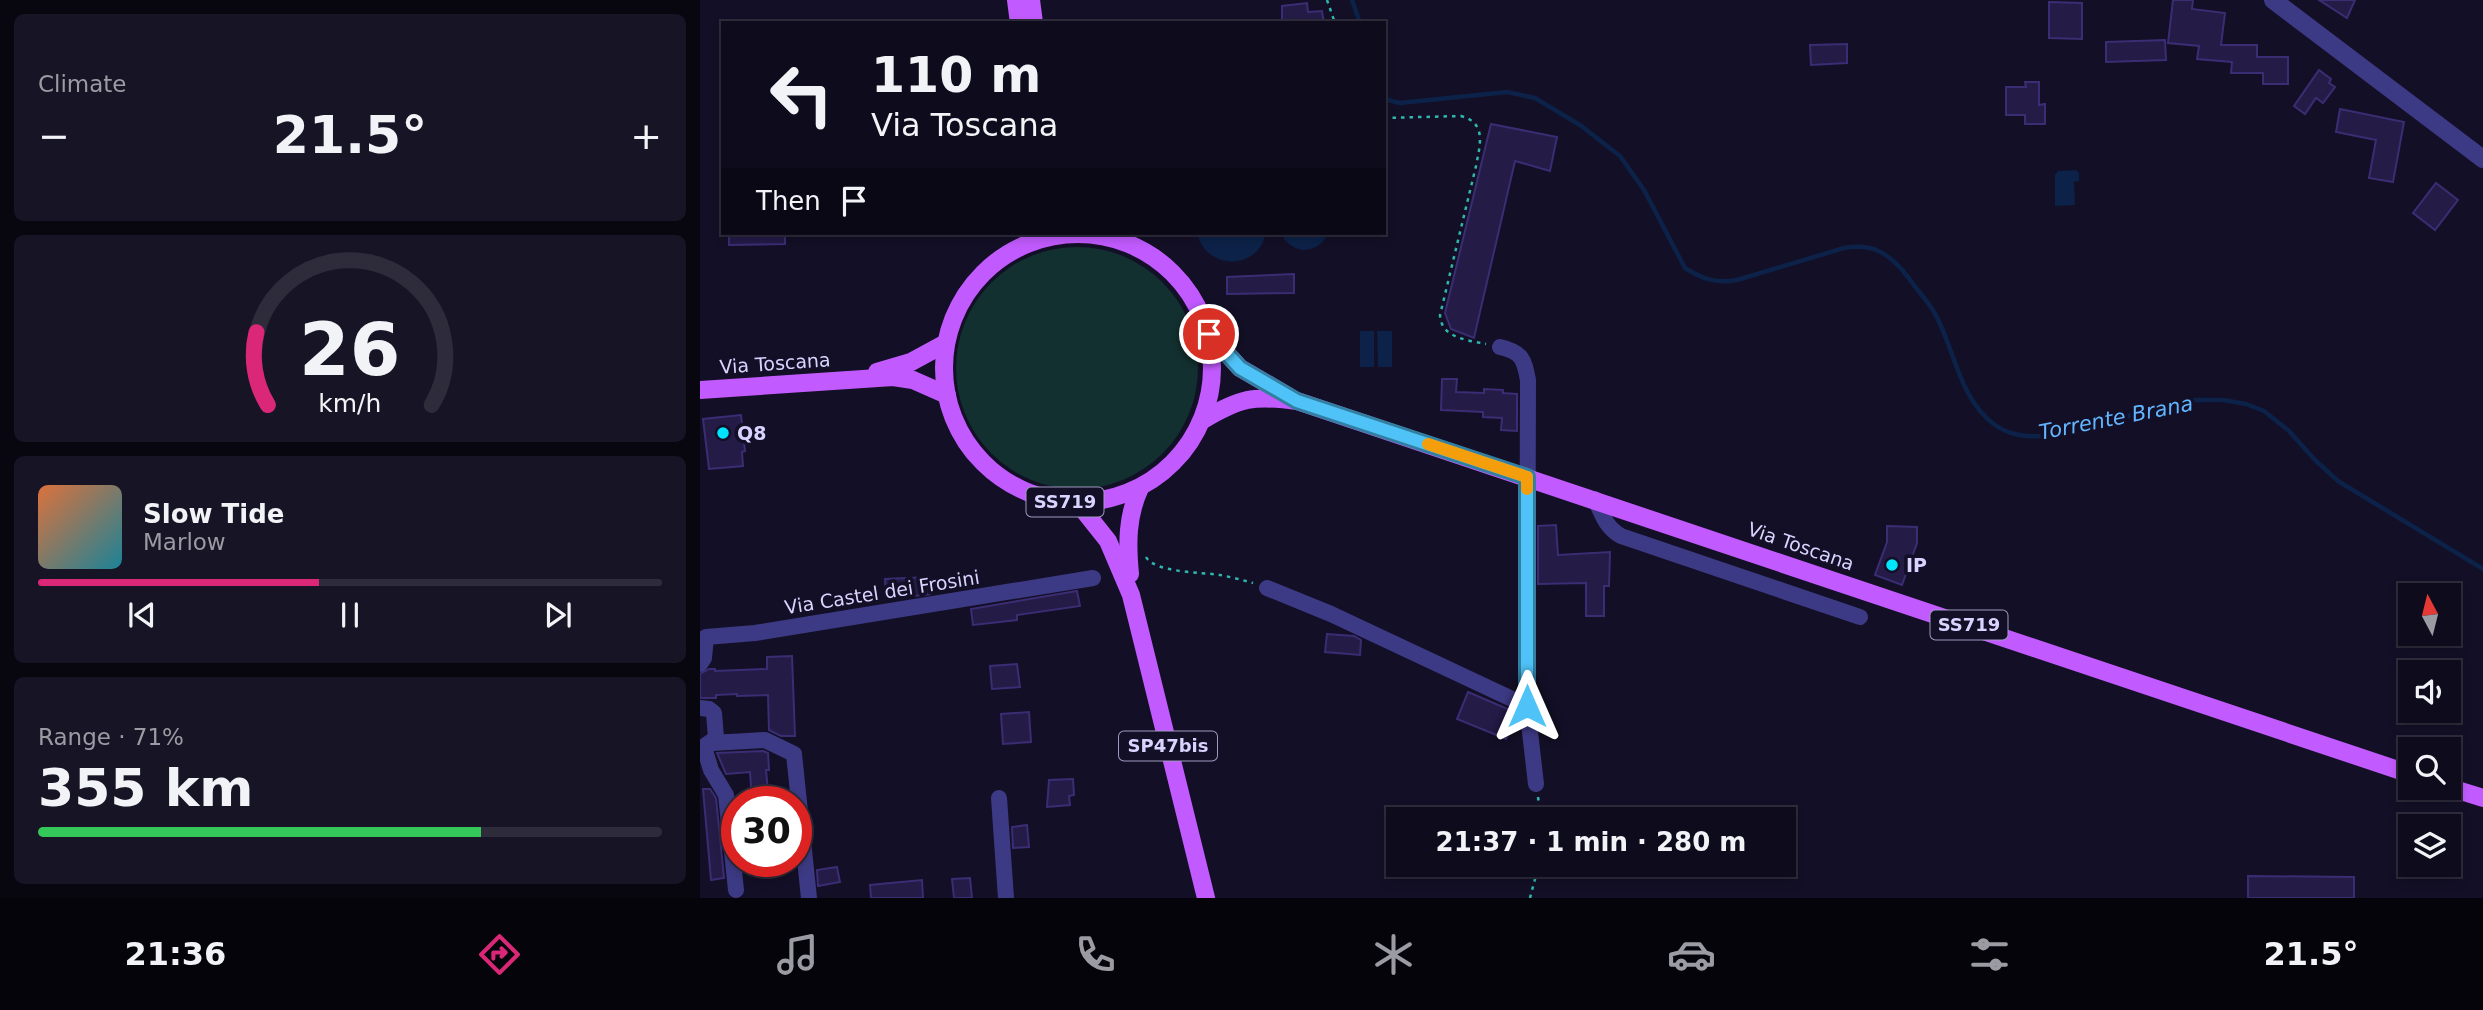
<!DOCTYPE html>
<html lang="en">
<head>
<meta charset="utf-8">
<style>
	:root { --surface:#0e0b1c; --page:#171425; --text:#f1f3f6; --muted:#9b9ba3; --line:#2e2b3b; --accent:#db2777 }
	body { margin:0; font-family:"DejaVu Sans",sans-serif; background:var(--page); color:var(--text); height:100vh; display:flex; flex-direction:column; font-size:26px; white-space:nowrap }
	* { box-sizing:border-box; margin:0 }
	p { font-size:23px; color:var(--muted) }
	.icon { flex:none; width:38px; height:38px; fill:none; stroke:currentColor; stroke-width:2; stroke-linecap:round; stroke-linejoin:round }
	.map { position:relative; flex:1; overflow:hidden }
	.panel { display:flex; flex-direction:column; gap:14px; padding:14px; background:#08060f; width:700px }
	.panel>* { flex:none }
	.banner { position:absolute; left:21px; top:21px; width:665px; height:214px; border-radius:0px; box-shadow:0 4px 10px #0003,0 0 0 2px var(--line); background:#0e0b1c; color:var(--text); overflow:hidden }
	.needle { width:46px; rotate:353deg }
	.controls { position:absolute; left:1698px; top:583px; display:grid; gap:14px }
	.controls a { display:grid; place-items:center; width:63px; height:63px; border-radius:0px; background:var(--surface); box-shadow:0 4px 10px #0003,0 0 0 2px var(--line); font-size:35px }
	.speed { position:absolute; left:21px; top:786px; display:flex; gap:14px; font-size:35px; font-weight:700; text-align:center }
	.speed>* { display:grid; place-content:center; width:91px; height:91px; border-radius:50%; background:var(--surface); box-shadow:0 4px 10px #0003,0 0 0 2px var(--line); line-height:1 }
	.speed .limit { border:10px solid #d22; background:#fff; color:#111 }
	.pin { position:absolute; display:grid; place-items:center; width:60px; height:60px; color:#fff; margin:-30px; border:4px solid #fff; border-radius:50%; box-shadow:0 2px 7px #0007 }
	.me { position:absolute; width:77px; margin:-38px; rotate:0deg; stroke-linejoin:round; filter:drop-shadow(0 0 5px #0008) }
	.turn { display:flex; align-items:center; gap:24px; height:147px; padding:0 35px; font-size:32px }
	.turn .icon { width:91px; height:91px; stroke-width:2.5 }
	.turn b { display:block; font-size:49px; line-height:60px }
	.then { display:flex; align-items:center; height:66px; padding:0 35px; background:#0003; gap:14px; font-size:26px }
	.big { font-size:52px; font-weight:600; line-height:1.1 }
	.panel .card { flex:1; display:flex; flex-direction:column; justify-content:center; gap:10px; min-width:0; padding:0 24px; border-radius:10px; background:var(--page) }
	.panel .dial { align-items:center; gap:0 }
	.dial svg { height:182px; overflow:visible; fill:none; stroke:var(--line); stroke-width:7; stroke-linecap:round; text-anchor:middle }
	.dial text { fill:var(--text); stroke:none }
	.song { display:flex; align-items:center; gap:21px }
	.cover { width:84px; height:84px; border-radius:10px; background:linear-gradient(135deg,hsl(20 70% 55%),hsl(190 70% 35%)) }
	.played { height:7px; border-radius:4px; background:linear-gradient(90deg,var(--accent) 45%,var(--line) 45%) }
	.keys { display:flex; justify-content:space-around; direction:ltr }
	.heat { display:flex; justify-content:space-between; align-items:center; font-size:38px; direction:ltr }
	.charge { height:10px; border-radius:5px; background:linear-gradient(90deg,#34c759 71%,var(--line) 0) }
	.trip { position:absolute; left:686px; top:807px; width:410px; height:70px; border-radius:0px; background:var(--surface); box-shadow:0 4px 10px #0003,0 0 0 2px var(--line); font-weight:600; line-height:70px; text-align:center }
	.tab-bar { display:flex; height:112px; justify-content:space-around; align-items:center; background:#06040b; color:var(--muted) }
	.tab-bar .icon { width:49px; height:49px }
	.tab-bar .active { color:var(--accent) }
	.tab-bar b { font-size:32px; color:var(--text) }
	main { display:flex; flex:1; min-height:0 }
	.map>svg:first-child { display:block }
</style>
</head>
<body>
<main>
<section class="panel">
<div class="card"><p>Climate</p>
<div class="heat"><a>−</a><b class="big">21.5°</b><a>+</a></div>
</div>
<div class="card dial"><svg viewBox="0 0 100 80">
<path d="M14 69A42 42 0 1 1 86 69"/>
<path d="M14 69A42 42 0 0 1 9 37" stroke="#db2777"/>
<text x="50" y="56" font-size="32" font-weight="700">26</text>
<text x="50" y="72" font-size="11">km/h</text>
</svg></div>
<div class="card">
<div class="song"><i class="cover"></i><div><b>Slow Tide</b><p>Marlow</p></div></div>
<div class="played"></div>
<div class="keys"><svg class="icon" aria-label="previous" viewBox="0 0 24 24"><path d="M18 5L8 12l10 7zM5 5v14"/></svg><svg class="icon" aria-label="pause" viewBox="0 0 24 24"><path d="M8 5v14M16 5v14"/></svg><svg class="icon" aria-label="next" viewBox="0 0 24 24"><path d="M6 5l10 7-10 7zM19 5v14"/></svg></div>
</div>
<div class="card"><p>Range · 71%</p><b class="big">355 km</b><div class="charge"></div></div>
</section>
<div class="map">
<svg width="1783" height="898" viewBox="0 0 1783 898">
	<rect width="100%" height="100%" fill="#130f26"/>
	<circle fill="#12302f" cx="377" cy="368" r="121"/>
	<g fill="#0c2248">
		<path d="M1376,170L1379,173V181L1374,182L1375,205L1355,206V175L1358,171Z"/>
		<path d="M497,233H566C558,271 506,271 497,233Z"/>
		<path d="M581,233H628C619,255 591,256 581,233Z"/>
		<rect x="660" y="331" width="14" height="36"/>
		<path d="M677,331H692V367H678Z"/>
	</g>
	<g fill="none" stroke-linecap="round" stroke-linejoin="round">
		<g stroke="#0c2248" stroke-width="4.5">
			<path d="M652,0L660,23"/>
			<path d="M684,94L688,100L700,103L807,92L835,98L880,125L920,156L944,190L985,268C1002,279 1017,284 1037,280L1144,248C1174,243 1190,254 1208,277C1216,289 1227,300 1234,312C1255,348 1258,398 1295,425C1310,436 1328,437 1346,436L1494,400H1523L1546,404L1564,411L1589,431L1615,460L1638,481L1783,569"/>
		</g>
	</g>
	<g fill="#241b47" stroke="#3b2d73" stroke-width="2">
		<path d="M1473,0H1493L1492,9L1525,13L1521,45H1557V57H1588V84H1563V73H1531L1532,62L1497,59L1499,46L1468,43Z"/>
		<path d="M1619,0H1655L1647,18Z"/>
		<path d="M1349,2L1382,3V39L1349,38Z"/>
		<path d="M607,3L608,12L622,11L624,23H582V6Z"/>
		<path d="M1465,40L1466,60L1406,62V42Z"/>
		<path d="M1147,44V63L1111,65L1110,45Z"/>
		<path d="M1619,70L1631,79L1629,83L1635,87L1623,103L1616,98L1605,114L1594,106Z"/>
		<path d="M1325,82H1339V105L1345,104V124H1325V115H1306V87H1326Z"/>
		<path d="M1640,109L1704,122L1693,182L1669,178L1676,140L1636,132Z"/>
		<path d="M791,124L857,137L850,171L815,161L774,338L751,329L745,313Z"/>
		<path d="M1736,183L1758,200L1735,230L1713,213Z"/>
		<path d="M29,233H85V244L29,245Z"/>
		<path d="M594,274V293L527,294V277Z"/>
		<path d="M742,379H757L756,392L784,393V389L803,390V393L817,394V431L801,430L802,418L783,417V412L741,410Z"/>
		<path d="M41,415L45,451L42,452L43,466L9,469L3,419Z"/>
		<path d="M856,525L858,555L910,552L909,586H904V616H886V583L838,584V526Z"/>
		<path d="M1187,526L1217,527V543L1202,585L1175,575L1187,542Z"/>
		<path d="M230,577L231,594L186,599L185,579Z"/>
		<path d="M377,591L380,606L317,615V620L273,625L271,609Z"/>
		<path d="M627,634L654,636L661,640L660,655L625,652Z"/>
		<path d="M92,656L95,736H81L69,730L68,695L37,696V694L16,695V698H0V674L9,669H15V671L67,669V657Z"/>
		<path d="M317,664L320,687L292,689L290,666Z"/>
		<path d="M768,692L817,713L806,739L757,719Z"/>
		<path d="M329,712L331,742L303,744L301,714Z"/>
		<path d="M63,751L68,753L69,770H66L69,802H52L50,772L26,774L17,753Z"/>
		<path d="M373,779L374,795L369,796L370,805L347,807L349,780Z"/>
		<path d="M3,789H10L16,798L24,878L11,880Z"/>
		<path d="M327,825L329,847L313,848L312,827Z"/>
		<path d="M137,867L140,882L118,886L117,870Z"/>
		<path d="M1548,876L1654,877V898H1548Z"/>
		<path d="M270,878L272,898H254L252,879Z"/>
		<path d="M222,880L223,898H171L170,885Z"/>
	</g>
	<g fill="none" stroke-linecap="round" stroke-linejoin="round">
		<g stroke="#2fb8b0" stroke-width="2.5" stroke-dasharray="3.5 5" stroke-linecap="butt">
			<path d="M627,0L635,23"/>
			<path d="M684,118L761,116C787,123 780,145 776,166L740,315C741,338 767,340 786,344"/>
			<path d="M446,557C455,573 502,572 520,575C531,577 542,580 553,583"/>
			<path d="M838,797L841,819"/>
			<path d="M830,898L839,864"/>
		</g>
		<g stroke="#3d3a85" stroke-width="16">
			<path d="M800,347C822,352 824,359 828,380L827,706L836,784"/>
			<path d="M895,499C902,514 906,528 921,536L1160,617"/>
			<path d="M567,588L631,614L827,706"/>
			<path d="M0,664L4,658L6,637L55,633L393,578"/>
			<path d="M0,708L9,709L14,713L16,738L6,745"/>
			<path d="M12,743L65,740L94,754L109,898"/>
			<path d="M4,747L11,770L26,795L36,890"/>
			<path d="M299,798L306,898"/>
		</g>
		<path stroke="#3d3a85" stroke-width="18" d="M1573,0L1783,159"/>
		<g stroke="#c25bff" stroke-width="18">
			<path d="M316,0L319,23"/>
			<path d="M331,0L334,23"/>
			<circle cx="378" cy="368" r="134"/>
			<path d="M509,334L540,368L588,396"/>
			<path d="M177,372L211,362L246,343"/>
			<path d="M0,390L193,377L213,380L247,395"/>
			<path d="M503,420C540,398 553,395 597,401L1710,774"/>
			<path d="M377,502L408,541L431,595L506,898"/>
			<path d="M430,574C427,543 427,516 440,488"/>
			<path d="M1748,787L1783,798"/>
		</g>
	</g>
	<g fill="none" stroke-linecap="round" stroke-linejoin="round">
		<defs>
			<path id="route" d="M509,334L540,368L597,401L827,477V706"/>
		</defs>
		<use href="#route" stroke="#337fa1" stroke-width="18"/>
		<use href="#route" stroke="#4fc3f7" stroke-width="12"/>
		<path stroke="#f59e0b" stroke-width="12" d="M728,444L827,477V489"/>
	</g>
	<g fill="#00e5ff" stroke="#130f26" stroke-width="2.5">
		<circle cx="23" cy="433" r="7"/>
		<circle cx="1192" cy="565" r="7"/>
	</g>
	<g text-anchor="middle" stroke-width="7" stroke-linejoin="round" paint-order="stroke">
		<g fill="#130f26" stroke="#9e99be" stroke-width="2">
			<rect x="326.5" y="487.5" width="77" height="29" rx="5"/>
			<rect x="1230.5" y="610.5" width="77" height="29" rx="5"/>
			<rect x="419" y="731.5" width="98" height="29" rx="5"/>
		</g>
		<g font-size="18" font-weight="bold" fill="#d9d4ff">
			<text x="365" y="508">SS719</text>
			<text x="1269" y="631">SS719</text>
			<text x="468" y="752">SP47bis</text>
		</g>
		<g font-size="19" fill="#d9d4ff" stroke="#130f26">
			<text transform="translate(75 363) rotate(-4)" y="7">Via Toscana</text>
			<text transform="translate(1101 546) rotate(19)" y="7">Via Toscana</text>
			<text transform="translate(182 592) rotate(-9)" y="7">Via Castel dei Frosini</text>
		</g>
		<g font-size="19" font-weight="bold" fill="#d9d4ff" stroke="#130f26" text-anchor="start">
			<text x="37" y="440">Q8</text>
			<text x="1206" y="572">IP</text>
		</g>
		<g font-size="21" font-style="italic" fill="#62b6ff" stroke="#130f26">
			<text transform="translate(1416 418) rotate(-11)" y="7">Torrente Brana</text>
		</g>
	</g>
</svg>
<div class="controls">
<a><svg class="needle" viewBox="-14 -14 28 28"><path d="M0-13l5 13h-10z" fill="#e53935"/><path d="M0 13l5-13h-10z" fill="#9b9ba3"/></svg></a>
<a><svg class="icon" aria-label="sound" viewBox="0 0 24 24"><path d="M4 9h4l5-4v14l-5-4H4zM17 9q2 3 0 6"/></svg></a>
<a><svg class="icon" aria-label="search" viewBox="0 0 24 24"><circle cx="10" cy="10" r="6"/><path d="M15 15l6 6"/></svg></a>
<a><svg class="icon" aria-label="layers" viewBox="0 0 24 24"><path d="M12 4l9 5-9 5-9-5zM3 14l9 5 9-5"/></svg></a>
</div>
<div class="speed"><div class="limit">30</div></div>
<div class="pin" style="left:509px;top:334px;background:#d93025"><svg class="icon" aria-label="arrive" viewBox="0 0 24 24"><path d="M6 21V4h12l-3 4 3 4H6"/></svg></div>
<svg class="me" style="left:827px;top:706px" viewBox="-20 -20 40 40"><path d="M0-17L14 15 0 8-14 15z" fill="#4fc3f7" stroke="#fff" stroke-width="4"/></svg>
<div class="trip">21:37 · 1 min · 280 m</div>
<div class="banner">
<div class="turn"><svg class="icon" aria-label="left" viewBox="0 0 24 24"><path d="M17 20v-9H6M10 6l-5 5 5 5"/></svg><div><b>110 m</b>Via Toscana</div></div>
<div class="then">Then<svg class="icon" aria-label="arrive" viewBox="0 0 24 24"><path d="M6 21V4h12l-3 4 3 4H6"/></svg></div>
</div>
</div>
</main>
<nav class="tab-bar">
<b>21:36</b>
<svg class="icon active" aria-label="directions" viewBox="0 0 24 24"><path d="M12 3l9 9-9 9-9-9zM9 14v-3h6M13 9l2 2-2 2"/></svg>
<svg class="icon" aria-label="music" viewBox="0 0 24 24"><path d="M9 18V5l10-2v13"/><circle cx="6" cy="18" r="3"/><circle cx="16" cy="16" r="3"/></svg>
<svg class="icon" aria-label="phone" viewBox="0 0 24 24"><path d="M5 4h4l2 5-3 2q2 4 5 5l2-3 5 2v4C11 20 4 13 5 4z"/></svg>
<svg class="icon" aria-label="climate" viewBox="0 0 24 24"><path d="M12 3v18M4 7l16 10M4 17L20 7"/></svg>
<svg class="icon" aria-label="car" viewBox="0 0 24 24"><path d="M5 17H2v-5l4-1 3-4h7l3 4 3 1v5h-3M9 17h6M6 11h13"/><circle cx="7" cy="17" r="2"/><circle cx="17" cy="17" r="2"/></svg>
<svg class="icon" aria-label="filters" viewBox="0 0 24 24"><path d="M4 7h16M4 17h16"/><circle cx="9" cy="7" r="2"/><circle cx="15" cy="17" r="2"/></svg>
<b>21.5°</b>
</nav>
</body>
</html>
